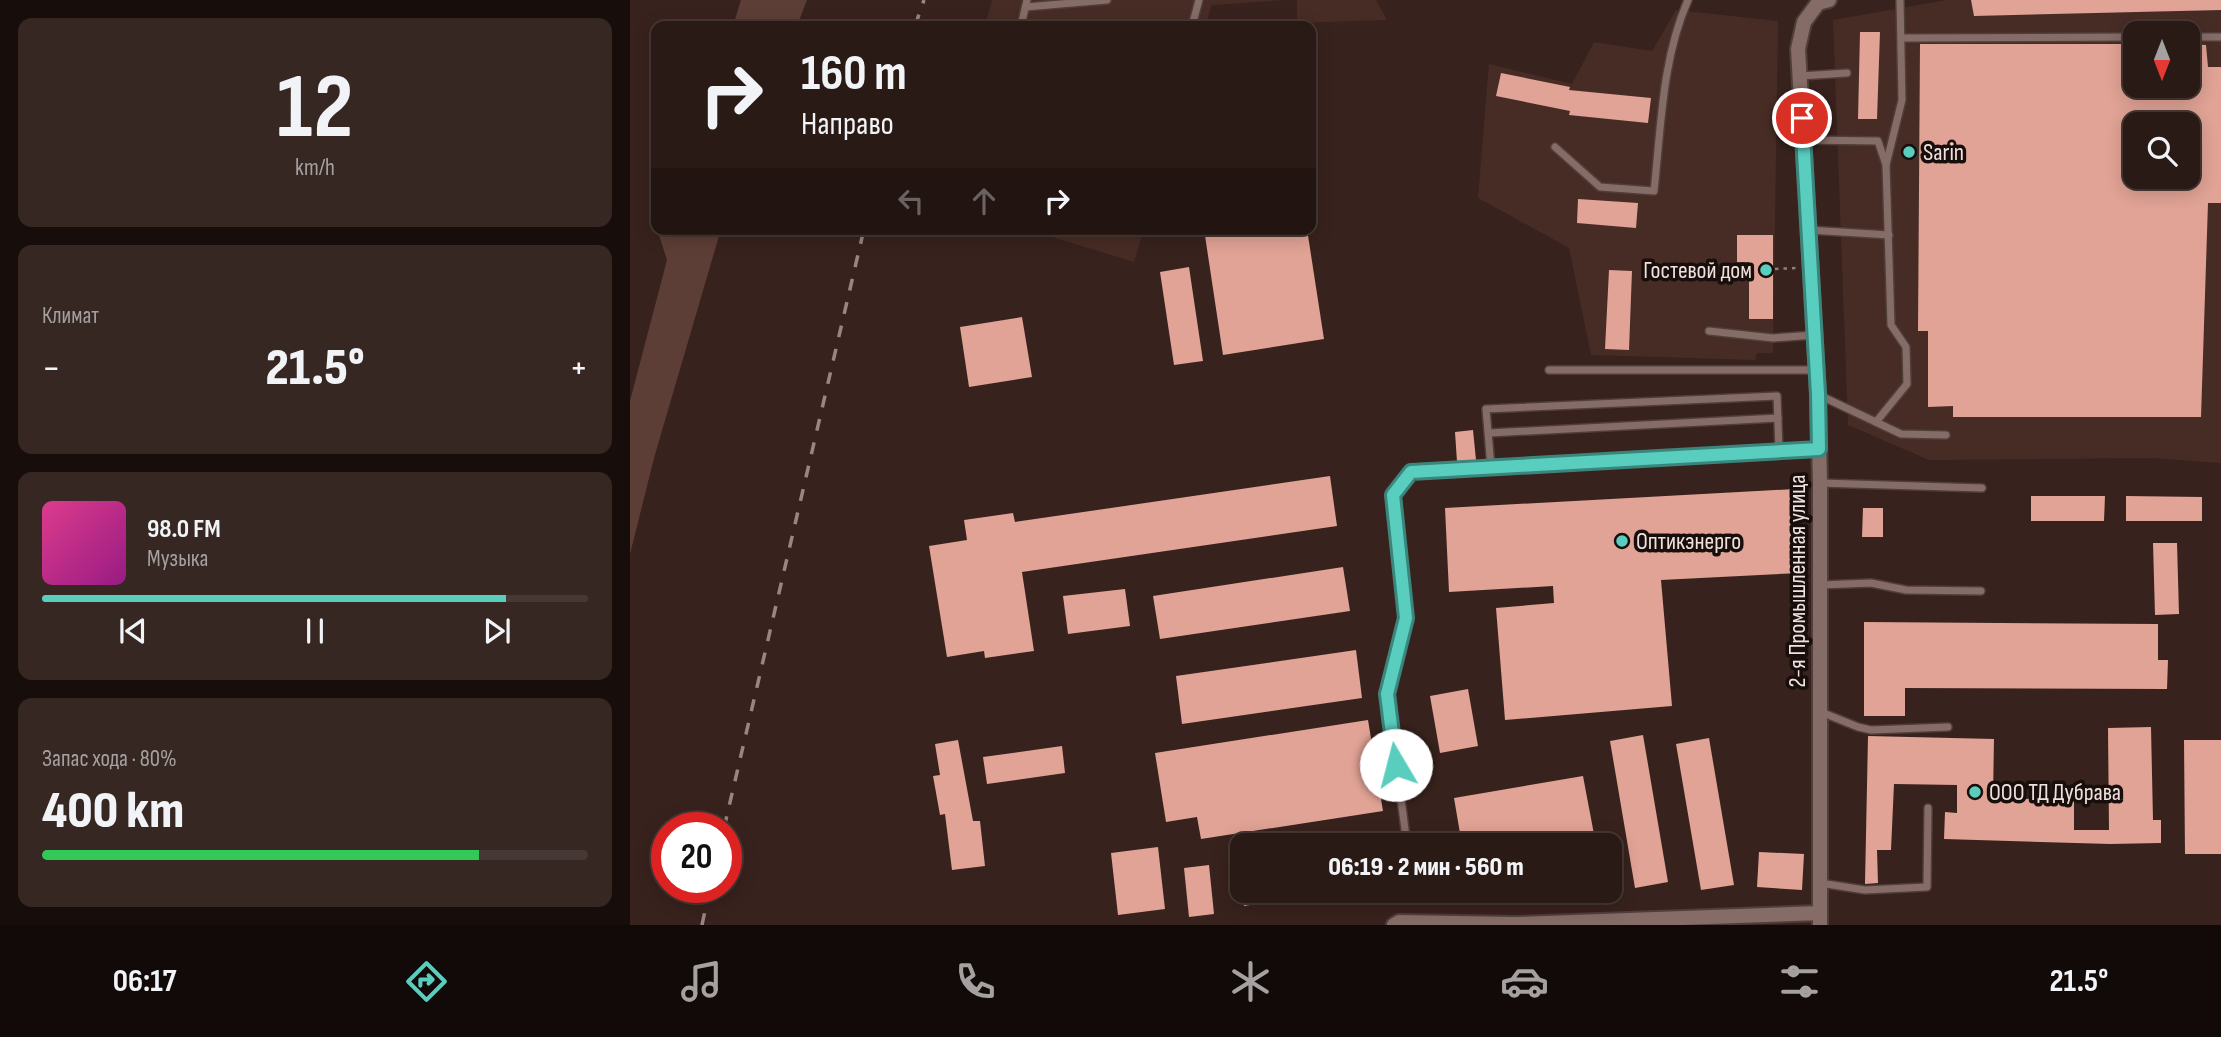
<!DOCTYPE html>
<html lang="ru">
<head>
<meta charset="utf-8">
<style>
	:root { --surface:#2a1a16; --page:#362723; --text:#f1f3f6; --muted:#a5a1a1; --line:#463835; --accent:#59cebe }
	body { margin:0; font-family:"Sofia Sans Condensed",sans-serif; background:var(--page); color:var(--text); height:100vh; display:flex; flex-direction:column; font-size:26px; white-space:nowrap }
	* { box-sizing:border-box; margin:0 }
	p { font-size:23px; color:var(--muted) }
	.icon { flex:none; width:38px; height:38px; fill:none; stroke:currentColor; stroke-width:2; stroke-linecap:round; stroke-linejoin:round }
	.map { position:relative; flex:1; overflow:hidden }
	.sheet { display:flex; flex-direction:column; gap:18px; padding:18px; background:#170e0c; width:630px }
	.sheet>* { flex:none }
	.hud { position:absolute; left:21px; top:21px; width:665px; height:214px; border-radius:14px; box-shadow:0 4px 18px #0003,0 0 0 2px var(--line); background:#2a1a16; color:var(--text); overflow:hidden }
	.needle { width:46px; rotate:180deg }
	.fabs { position:absolute; left:1493px; top:21px; display:grid; gap:14px }
	.fabs a { display:grid; place-items:center; width:77px; height:77px; border-radius:14px; background:var(--surface); box-shadow:0 4px 18px #0003,0 0 0 2px var(--line); font-size:35px }
	.speed { position:absolute; left:21px; top:812px; display:flex; gap:14px; font-size:35px; font-weight:700; text-align:center }
	.speed>* { display:grid; place-content:center; width:91px; height:91px; border-radius:50%; background:var(--surface); box-shadow:0 4px 18px #0003,0 0 0 2px var(--line); line-height:1 }
	.speed .limit { border:10px solid #d22; background:#fff; color:#111 }
	.pin { position:absolute; display:grid; place-items:center; width:60px; height:60px; color:#fff; margin:-30px; border:4px solid #fff; border-radius:50%; box-shadow:0 2px 7px #0007 }
	.me { position:absolute; width:77px; margin:-38px; rotate:352deg; stroke-linejoin:round; filter:drop-shadow(0 0 5px #0008) }
	.turn { display:flex; align-items:center; gap:24px; height:147px; padding:0 35px; font-size:32px }
	.turn .icon { width:91px; height:91px; stroke-width:2.5 }
	.turn b { display:block; font-size:49px; line-height:60px }
	.lanes { display:flex; align-items:center; height:66px; padding:0 35px; background:#0003; justify-content:center; gap:35px; direction:ltr }
	.lanes .off { opacity:.35 }
	.big { font-size:52px; font-weight:800; line-height:1.1 }
	.sheet .tile { flex:1; display:flex; flex-direction:column; justify-content:center; gap:10px; min-width:0; padding:0 24px; border-radius:14px; background:var(--page) }
	.sheet .dial { align-items:center; gap:0 }
	.dial b { font-size:91px; line-height:1 }
	.song { display:flex; align-items:center; gap:21px }
	.cover { width:84px; height:84px; border-radius:10px; background:linear-gradient(135deg,hsl(330 70% 55%),hsl(310 70% 35%)) }
	.played { height:7px; border-radius:4px; background:linear-gradient(90deg,var(--accent) 85%,var(--line) 85%) }
	.keys { display:flex; justify-content:space-around; direction:ltr }
	.heat { display:flex; justify-content:space-between; align-items:center; font-size:38px; direction:ltr }
	.charge { height:10px; border-radius:5px; background:linear-gradient(90deg,#34c759 80%,var(--line) 0) }
	.trip { position:absolute; left:600px; top:833px; width:392px; height:70px; border-radius:14px; background:var(--surface); box-shadow:0 4px 18px #0003,0 0 0 2px var(--line); font-weight:800; line-height:70px; text-align:center }
	.menu { display:flex; height:112px; justify-content:space-around; align-items:center; background:#110a09; color:var(--muted) }
	.menu .icon { width:49px; height:49px }
	.menu .on { color:var(--accent) }
	.menu b { font-size:32px; color:var(--text) }
	main { display:flex; flex:1; min-height:0 }
	.map>svg:first-child { display:block }
</style>
</head>
<body>
<main>
<section class="sheet">
<div class="tile dial"><b>12</b><p>km/h</p></div>
<div class="tile"><p>Климат</p>
<div class="heat"><a>−</a><b class="big">21.5°</b><a>+</a></div>
</div>
<div class="tile">
<div class="song"><i class="cover"></i><div><b>98.0 FM</b><p>Музыка</p></div></div>
<div class="played"></div>
<div class="keys"><svg class="icon" aria-label="previous" viewBox="0 0 24 24"><path d="M18 5L8 12l10 7zM5 5v14"/></svg><svg class="icon" aria-label="pause" viewBox="0 0 24 24"><path d="M8 5v14M16 5v14"/></svg><svg class="icon" aria-label="next" viewBox="0 0 24 24"><path d="M6 5l10 7-10 7zM19 5v14"/></svg></div>
</div>
<div class="tile"><p>Запас хода · 80%</p><b class="big">400 km</b><div class="charge"></div></div>
</section>
<div class="map">
<svg width="1591" height="925" viewBox="0 0 1591 925">
	<rect width="100%" height="100%" fill="#38221d"/>
	<g fill="#472c25" fill-rule="evenodd">
		<path d="M362,0H656L582,5L575,26H355Z"/>
		<path d="M667,0H746L757,20L667,23Z"/>
		<path d="M1317,0H1591V463L1521,458L1299,460L1218,425L1203,20ZM1505,33H1558V86H1505ZM1505,124H1558V177H1505Z"/>
		<path d="M1046,10L1148,21L1143,353H1127L1125,360L961,355L939,248L848,198L859,64L942,84L964,42L1022,51Z"/>
		<path d="M396,229H514L504,262Z"/>
	</g>
	<g fill="#5d3e36">
		<path d="M111,0H177L167,26H103Z"/>
		<path d="M27,229H91L24,458L0,554V401L37,260Z"/>
	</g>
	<g fill="#e0a395" fill-rule="evenodd">
		<path d="M1341,0H1591V10L1344,16Z"/>
		<path d="M1230,32H1250L1247,119H1228Z"/>
		<path d="M1290,44H1505V86H1558V44L1576,45L1578,67H1591V203H1578L1571,417H1323V406L1298,407V331H1288ZM1505,124H1558V177H1505Z"/>
		<path d="M871,73L940,87L939,90L1021,98L1018,123L939,115L940,111L866,96Z"/>
		<path d="M948,199L1008,203L1006,228L947,223Z"/>
		<path d="M574,229H677L694,339L593,355Z"/>
		<path d="M1107,235H1143V319H1119V262H1107Z"/>
		<path d="M559,267L573,361L544,365L530,272Z"/>
		<path d="M979,270L1002,271L999,350L975,349Z"/>
		<path d="M392,317L402,377L339,387L330,327Z"/>
		<path d="M843,430L846,460L827,462L825,432Z"/>
		<path d="M700,476L707,526L392,572L404,651L355,658L354,651L317,657L299,546L337,540L334,520L383,513L385,522Z"/>
		<path d="M1165,489L1170,573L1031,580L1042,706L875,720L866,608L924,603L923,586L819,592L815,508Z"/>
		<path d="M1401,496H1475L1474,521H1401Z"/>
		<path d="M1496,496L1572,497V521H1496Z"/>
		<path d="M1233,508H1253V537H1232Z"/>
		<path d="M1523,543H1547L1549,614L1525,615Z"/>
		<path d="M713,567L720,611L530,639L523,596Z"/>
		<path d="M495,589L500,626L438,634L433,596Z"/>
		<path d="M1234,622L1528,624V660H1538L1537,689L1275,688V716H1234Z"/>
		<path d="M726,650L732,698L552,724L546,676Z"/>
		<path d="M838,689L848,746L810,753L800,696Z"/>
		<path d="M738,720L753,811L571,839L567,817L536,822L525,753Z"/>
		<path d="M1521,727L1523,820H1531V843L1480,844L1314,839L1315,812L1327,813V785L1264,784L1261,850H1247L1248,883L1235,884L1238,736L1364,739L1363,798L1444,800V830H1479L1478,728Z"/>
		<path d="M1013,735L1038,882L1005,888L980,741Z"/>
		<path d="M1079,738L1104,885L1071,890L1046,744Z"/>
		<path d="M328,740L343,821H350L355,866L322,870L315,814L310,815L303,776L310,775L305,744Z"/>
		<path d="M1554,740H1591V854H1555Z"/>
		<path d="M432,746L435,773L357,784L353,757Z"/>
		<path d="M953,776L966,845H832L824,798Z"/>
		<path d="M528,847L535,909L488,915L481,853Z"/>
		<path d="M1129,852L1174,854L1172,890L1127,887Z"/>
		<path d="M579,865L584,914L559,917L554,868Z"/>
		<path d="M611,891H671L672,896L614,906Z"/>
		<path d="M767,891H794L795,900L769,903Z"/>
	</g>
	<g fill="none" stroke-linecap="round" stroke-linejoin="round">
		<defs>
			<g id="lane">
				<path d="M396,7L477,0"/>
				<path d="M391,26L397,0"/>
				<path d="M562,26L569,0"/>
				<path d="M1558,37H1591"/>
				<path d="M1272,38L1505,37"/>
				<path d="M1170,76L1217,73"/>
				<path d="M1174,140L1248,141L1256,165"/>
				<path d="M925,147L970,187L1024,191C1031,128 1032,59 1058,0"/>
				<path d="M1179,230L1259,235"/>
				<path d="M1079,331L1143,338L1184,335"/>
				<path d="M919,370H1186"/>
				<path d="M1189,395L1271,434L1316,435"/>
				<path d="M1246,422L1277,384L1276,347L1261,325L1256,165L1272,100L1270,0"/>
				<path d="M859,433L1148,418"/>
				<path d="M861,467L856,409L1147,396L1149,451"/>
				<path d="M1190,483L1352,488"/>
				<path d="M1190,585L1241,583L1276,590L1351,591"/>
				<path d="M1191,712L1228,727L1241,730L1318,727"/>
				<path d="M776,837L757,694L776,618L763,495L781,472L1189,448"/>
				<path d="M1190,883L1235,890L1297,887L1298,808"/>
			</g>
			<g id="street">
				<path d="M764,925L769,922L887,924L1190,913"/>
				<path d="M1190,925V483L1188,394L1168,49L1174,22L1188,3L1199,0"/>
			</g>
		</defs>
		<use href="#lane" stroke="#503e3b" stroke-width="10"/>
		<use href="#street" stroke="#503e3b" stroke-width="18"/>
		<path stroke="#927f7b" stroke-width="2.5" stroke-dasharray="3.5 5" stroke-linecap="butt" d="M1145,269L1167,268"/>
		<use href="#lane" stroke="#866c66" stroke-width="7"/>
		<use href="#street" stroke="#866c66" stroke-width="14"/>
		<g stroke="#998683" stroke-width="3.5" stroke-dasharray="12 12" stroke-linecap="butt">
			<path d="M285,26L294,0"/>
			<path d="M94,828L234,229"/>
			<path d="M72,925L80,887"/>
		</g>
	</g>
	<g fill="none" stroke-linecap="round" stroke-linejoin="round">
		<defs>
			<path id="route" d="M766,765L757,694L776,618L763,495L781,472L1189,449L1188,394L1172,118"/>
		</defs>
		<use href="#route" stroke="#3a867c" stroke-width="18"/>
		<use href="#route" stroke="#59cebe" stroke-width="12"/>
	</g>
	<g fill="#59cebe" stroke="#180f0c" stroke-width="2.5">
		<circle cx="1279" cy="152" r="7"/>
		<circle cx="1136" cy="270" r="7"/>
		<circle cx="992" cy="541" r="7"/>
		<circle cx="1345" cy="792" r="7"/>
	</g>
	<g text-anchor="middle" stroke-width="7" stroke-linejoin="round" paint-order="stroke">
		<g font-size="24" fill="#f0e1de" stroke="#180f0c" text-anchor="start">
			<text x="1293" y="160">Sarin</text>
			<text x="1122" y="278" text-anchor="end">Гостевой дом</text>
			<text x="1006" y="549">Оптикэнерго</text>
			<text x="1359" y="800">ООО ТД Дубрава</text>
		</g>
		<g font-size="24" fill="#f0e1de" stroke="#180f0c">
			<text transform="translate(1167 581) rotate(-90)" y="8">2-я Промышленная улица</text>
		</g>
	</g>
</svg>
<div class="fabs">
<a><svg class="needle" viewBox="-14 -14 28 28"><path d="M0-13l5 13h-10z" fill="#e53935"/><path d="M0 13l5-13h-10z" fill="#a5a1a1"/></svg></a>
<a><svg class="icon" aria-label="search" viewBox="0 0 24 24"><circle cx="10" cy="10" r="6"/><path d="M15 15l6 6"/></svg></a>
</div>
<div class="speed"><div class="limit">20</div></div>
<div class="pin" style="left:1172px;top:118px;background:#d93025"><svg class="icon" aria-label="arrive" viewBox="0 0 24 24"><path d="M6 21V4h12l-3 4 3 4H6"/></svg></div>
<svg class="me" style="left:766px;top:765px" viewBox="-20 -20 40 40"><circle r="19" fill="#fff"/><path d="M0-13L10 11 0 6-10 11z" fill="#59cebe"/></svg>
<div class="trip">06:19 · 2 мин · 560 m</div>
<div class="hud">
<div class="turn"><svg class="icon" aria-label="right" viewBox="0 0 24 24"><path d="M7 20v-9h11M14 6l5 5-5 5"/></svg><div><b>160 m</b>Направо</div></div>
<div class="lanes"><svg class="icon off" aria-label="left" viewBox="0 0 24 24"><path d="M17 20v-9H6M10 6l-5 5 5 5"/></svg><svg class="icon off" aria-label="ahead" viewBox="0 0 24 24"><path d="M12 20V5M6 11l6-6 6 6"/></svg><svg class="icon" aria-label="right" viewBox="0 0 24 24"><path d="M7 20v-9h11M14 6l5 5-5 5"/></svg></div>
</div>
</div>
</main>
<nav class="menu">
<b>06:17</b>
<svg class="icon on" aria-label="directions" viewBox="0 0 24 24"><path d="M12 3l9 9-9 9-9-9zM9 14v-3h6M13 9l2 2-2 2"/></svg>
<svg class="icon" aria-label="music" viewBox="0 0 24 24"><path d="M9 18V5l10-2v13"/><circle cx="6" cy="18" r="3"/><circle cx="16" cy="16" r="3"/></svg>
<svg class="icon" aria-label="phone" viewBox="0 0 24 24"><path d="M5 4h4l2 5-3 2q2 4 5 5l2-3 5 2v4C11 20 4 13 5 4z"/></svg>
<svg class="icon" aria-label="climate" viewBox="0 0 24 24"><path d="M12 3v18M4 7l16 10M4 17L20 7"/></svg>
<svg class="icon" aria-label="car" viewBox="0 0 24 24"><path d="M5 17H2v-5l4-1 3-4h7l3 4 3 1v5h-3M9 17h6M6 11h13"/><circle cx="7" cy="17" r="2"/><circle cx="17" cy="17" r="2"/></svg>
<svg class="icon" aria-label="filters" viewBox="0 0 24 24"><path d="M4 7h16M4 17h16"/><circle cx="9" cy="7" r="2"/><circle cx="15" cy="17" r="2"/></svg>
<b>21.5°</b>
</nav>
</body>
</html>
